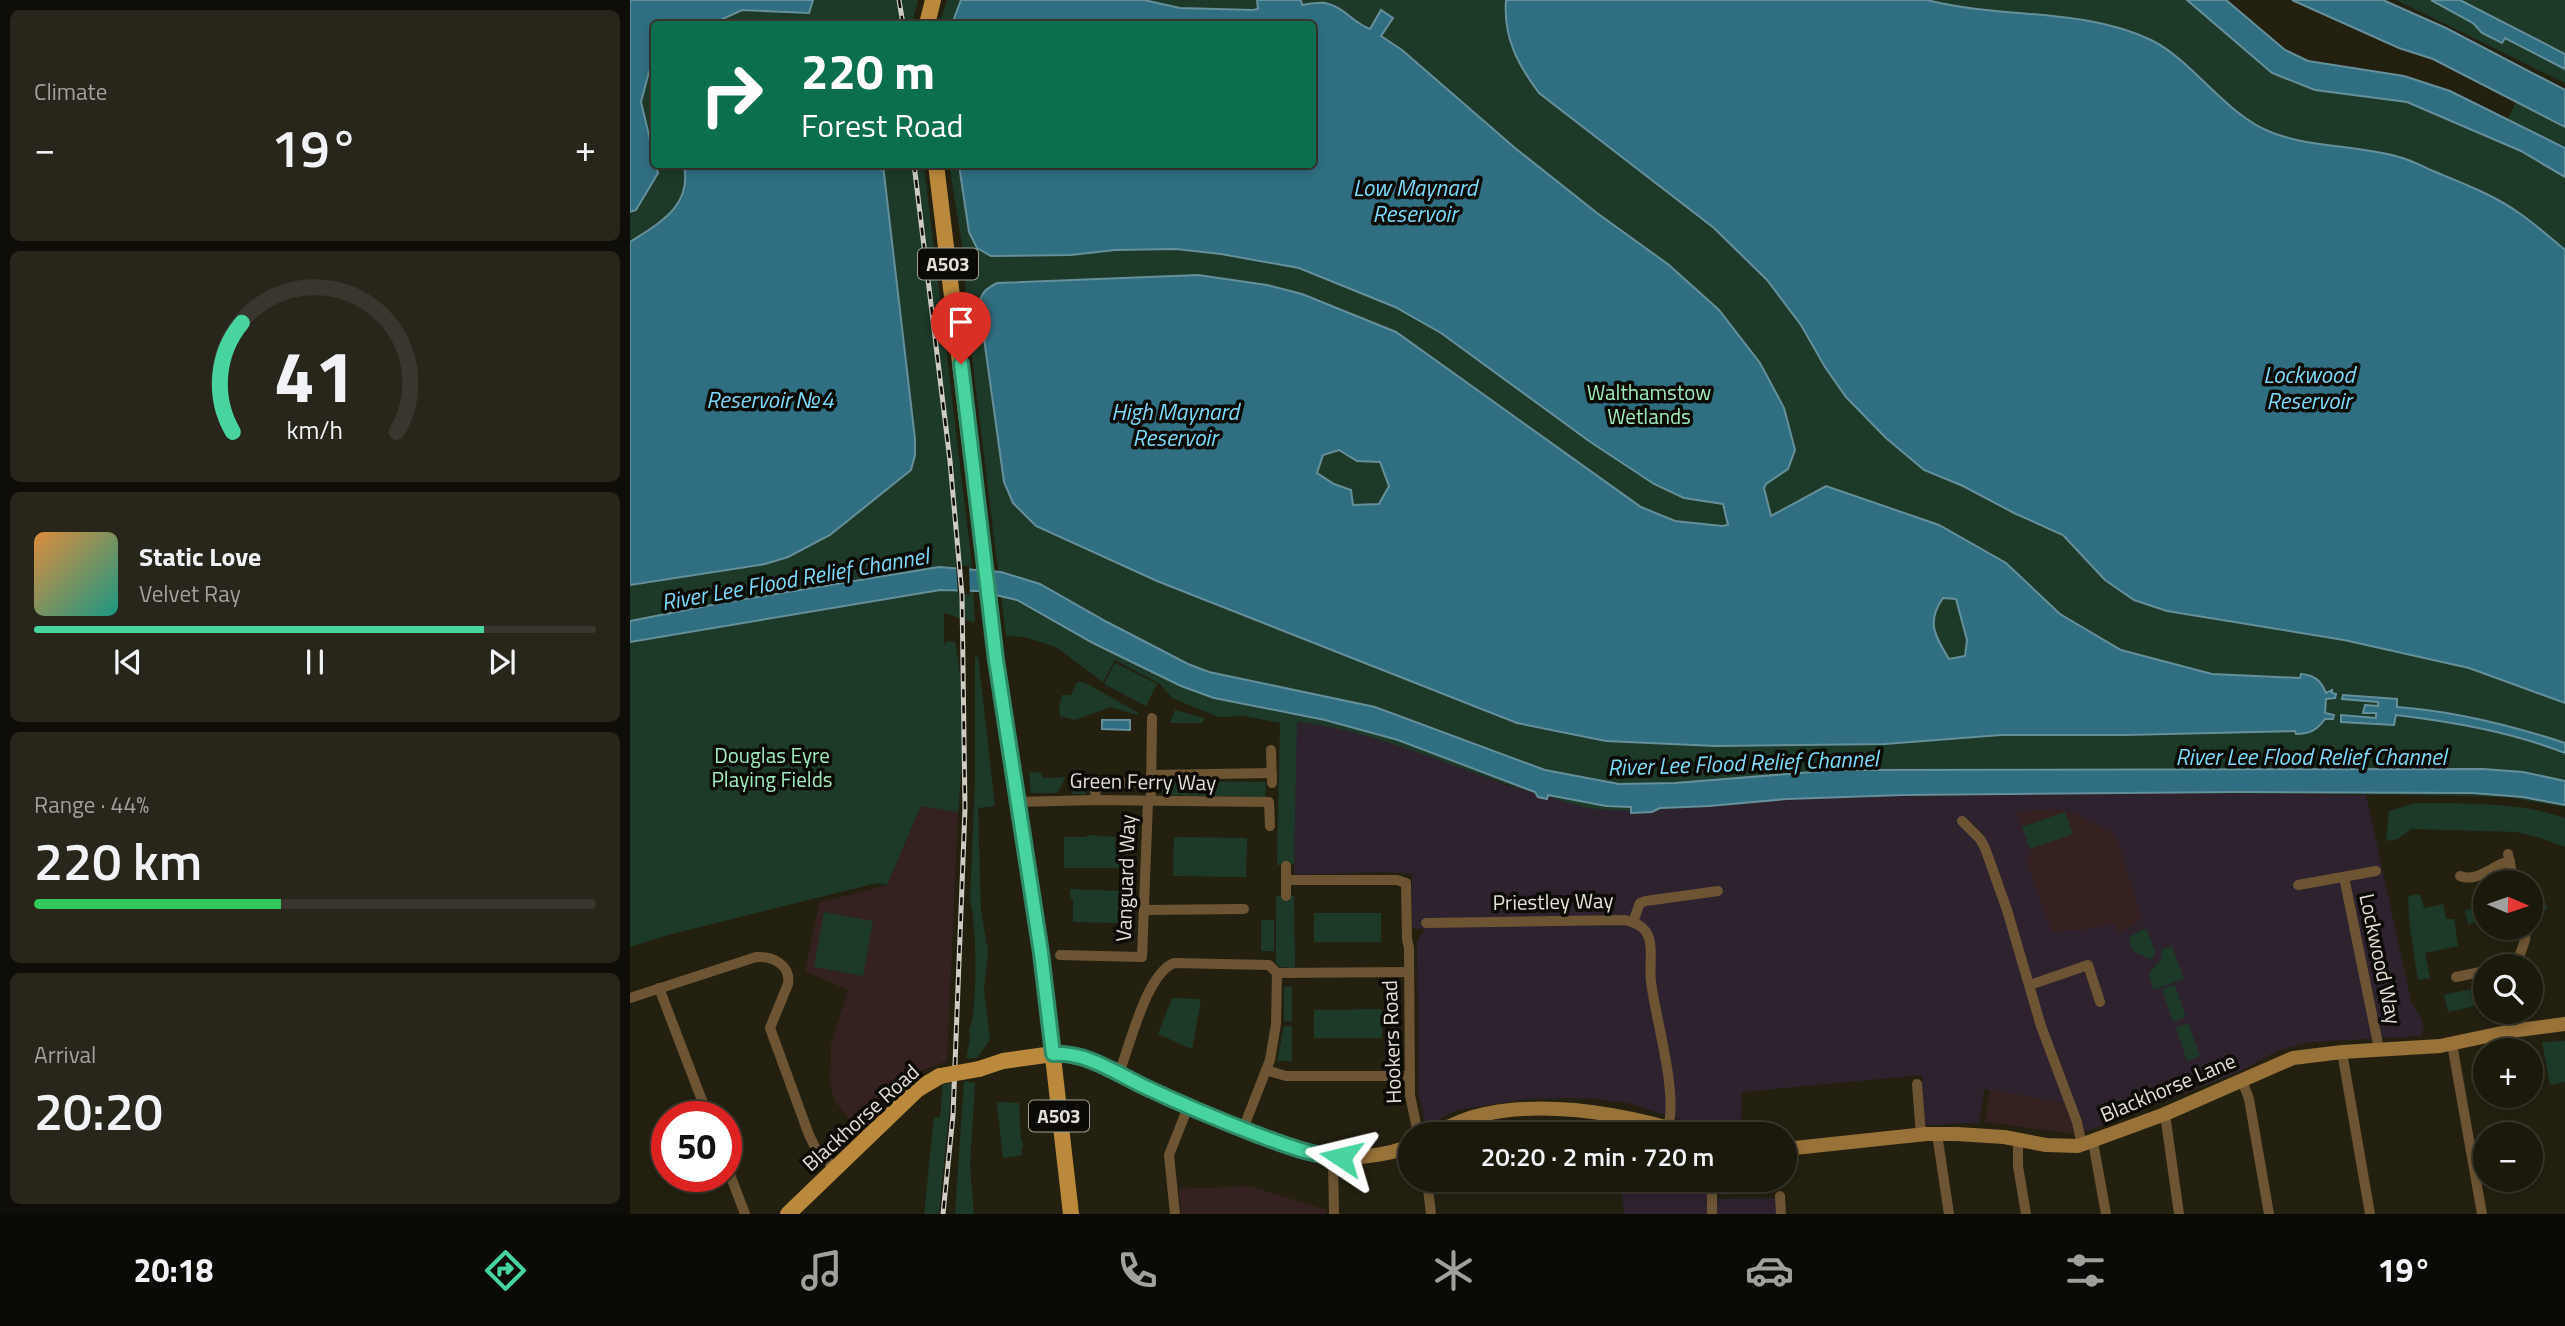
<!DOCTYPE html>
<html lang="en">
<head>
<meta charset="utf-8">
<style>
	:root { --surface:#1b180c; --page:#28251a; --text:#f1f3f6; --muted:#a0a09d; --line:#39372d; --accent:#47d49e }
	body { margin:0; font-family:"Titillium Web",sans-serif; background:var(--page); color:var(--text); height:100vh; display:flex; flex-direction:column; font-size:26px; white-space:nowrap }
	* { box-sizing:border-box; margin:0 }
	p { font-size:23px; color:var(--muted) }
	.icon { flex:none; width:38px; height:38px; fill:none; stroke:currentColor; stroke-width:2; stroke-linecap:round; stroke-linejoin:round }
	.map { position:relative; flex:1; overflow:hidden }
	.sheet { display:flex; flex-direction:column; gap:10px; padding:10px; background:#0f0d07; width:630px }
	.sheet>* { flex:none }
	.guide { position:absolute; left:21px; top:21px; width:665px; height:147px; border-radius:7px; box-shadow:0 4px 10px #0003,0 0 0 2px var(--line); background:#0b6e4f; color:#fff; overflow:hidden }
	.needle { width:46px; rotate:92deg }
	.fabs { position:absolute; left:1843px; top:870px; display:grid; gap:14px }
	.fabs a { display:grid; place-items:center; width:70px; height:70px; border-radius:50%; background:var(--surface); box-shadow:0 4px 10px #0003,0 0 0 2px var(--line); font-size:35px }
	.speed { position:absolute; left:21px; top:1101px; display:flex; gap:14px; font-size:35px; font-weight:700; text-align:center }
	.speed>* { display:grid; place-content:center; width:91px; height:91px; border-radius:50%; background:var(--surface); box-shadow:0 4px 10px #0003,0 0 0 2px var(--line); line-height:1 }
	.speed .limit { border:10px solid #d22; background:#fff; color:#111 }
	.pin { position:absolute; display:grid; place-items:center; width:60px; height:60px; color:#fff; margin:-72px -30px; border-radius:50% 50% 50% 0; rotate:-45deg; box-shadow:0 0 7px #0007 }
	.pin .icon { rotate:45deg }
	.me { position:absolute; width:77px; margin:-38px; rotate:280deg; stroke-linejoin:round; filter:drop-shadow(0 0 5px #0008) }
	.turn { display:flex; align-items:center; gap:24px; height:147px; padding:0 35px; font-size:32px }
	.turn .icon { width:91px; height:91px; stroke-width:2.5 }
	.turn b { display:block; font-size:49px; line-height:60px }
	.big { font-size:52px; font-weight:600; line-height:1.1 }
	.sheet .widget { flex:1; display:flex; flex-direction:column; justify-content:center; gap:10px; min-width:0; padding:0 24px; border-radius:10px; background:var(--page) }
	.sheet .dial { align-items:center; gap:0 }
	.dial svg { height:182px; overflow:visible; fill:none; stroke:var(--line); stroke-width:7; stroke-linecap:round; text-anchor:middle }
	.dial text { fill:var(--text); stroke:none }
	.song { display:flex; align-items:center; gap:21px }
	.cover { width:84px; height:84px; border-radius:10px; background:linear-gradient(135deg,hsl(30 70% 55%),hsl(170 70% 35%)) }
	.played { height:7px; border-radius:4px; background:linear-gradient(90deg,var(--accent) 80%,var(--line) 80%) }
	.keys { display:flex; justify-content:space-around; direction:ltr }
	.heat { display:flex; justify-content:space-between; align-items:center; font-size:38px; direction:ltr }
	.charge { height:10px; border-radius:5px; background:linear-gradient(90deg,#34c759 44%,var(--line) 0) }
	.trip { position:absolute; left:768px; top:1122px; width:399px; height:70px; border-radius:35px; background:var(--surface); box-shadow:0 4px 10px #0003,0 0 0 2px var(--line); font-weight:600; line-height:70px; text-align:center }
	.dock { display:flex; height:112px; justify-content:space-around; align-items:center; background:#0b0a05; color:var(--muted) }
	.dock .icon { width:49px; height:49px }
	.dock .on { color:var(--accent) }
	.dock b { font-size:32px; color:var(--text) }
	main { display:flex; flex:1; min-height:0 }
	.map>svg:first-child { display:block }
</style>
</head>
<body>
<main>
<section class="sheet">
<div class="widget"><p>Climate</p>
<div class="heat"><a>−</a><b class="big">19°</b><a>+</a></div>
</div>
<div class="widget dial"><svg viewBox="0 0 100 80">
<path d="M14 69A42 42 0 1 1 86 69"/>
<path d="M14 69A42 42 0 0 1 18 21" stroke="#47d49e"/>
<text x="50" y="56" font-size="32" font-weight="700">41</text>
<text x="50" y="72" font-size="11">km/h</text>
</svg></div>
<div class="widget">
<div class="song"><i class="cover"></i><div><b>Static Love</b><p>Velvet Ray</p></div></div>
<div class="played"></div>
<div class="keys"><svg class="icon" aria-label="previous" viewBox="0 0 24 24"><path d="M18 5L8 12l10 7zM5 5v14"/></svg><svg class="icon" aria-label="pause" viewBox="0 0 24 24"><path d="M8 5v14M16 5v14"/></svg><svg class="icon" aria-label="next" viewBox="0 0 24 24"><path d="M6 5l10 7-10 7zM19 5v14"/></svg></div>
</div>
<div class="widget"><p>Range · 44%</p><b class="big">220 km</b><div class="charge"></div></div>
<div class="widget"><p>Arrival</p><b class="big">20:20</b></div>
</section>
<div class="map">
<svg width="1935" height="1214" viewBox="0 0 1935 1214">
	<rect width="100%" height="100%" fill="#242010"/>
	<g fill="#2f222f">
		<path d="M666,722L700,725L775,746L879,786L1079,806L1212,795L1458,792L1736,795L1781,1001L1792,1021L1794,1031L1791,1036L1680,1042L1647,1051L1611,1071L1464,1129L1444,1134L1434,1103L1354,1089L1349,1123L1294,1125L1292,1075L1112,1092L1110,1134H1095L998,1103L959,1098L897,1099L827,1110L796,1126L789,1095L787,942L795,929L782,928V874L754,872L664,875Z"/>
		<path d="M991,1180H1086V1199L1151,1198V1214H994Z"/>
	</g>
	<g fill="#352220">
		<path d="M291,806L328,812L317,1061L295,1069L229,1132L205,1101L200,1084L201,1044L218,990L175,971L189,903L257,885Z"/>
		<path d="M1424,809L1442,812L1482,833L1487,839L1512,919L1490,933L1483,924L1465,928L1422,932L1396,860L1401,851L1386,812Z"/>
		<path d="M1360,1090L1434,1103L1444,1134L1355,1122Z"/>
		<path d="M619,1186L696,1210V1214H551L549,1189Z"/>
	</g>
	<g fill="#1d3928">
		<path d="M0,0H288L282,24H24V164L294,165L341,556L345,623L314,613V646L317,641L325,642C336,694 333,759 328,812L291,806L257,885L247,883L38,935L0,947Z"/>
		<path d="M317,0H1596L1655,50L1678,61L1774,76L1820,91L1878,119L1886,102L1935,127V807L1876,797C1657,792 1437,792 1218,795C1134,796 1051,816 967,809C949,807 931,800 913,795C830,773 754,731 667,722L664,864L647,865L650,723L614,716L589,717L542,698L530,684L485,660L473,682L426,647L394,637L376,636L337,316L334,256L319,165L682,164V24H309Z"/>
		<path d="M1766,0H1801L1843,23L1853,33L1874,38L1935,69V83Z"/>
		<path d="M1827,0H1935V54Z"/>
		<path d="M348,656L365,806L348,808L351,911L358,951L354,989L360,1040L347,1058L337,1059C336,1049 342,1041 339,1031C348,1009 347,923 340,901L345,780V658Z"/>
		<path d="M485,663L527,684L516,706L474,684Z"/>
		<path d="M447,682H454L509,713L508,715L480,707L445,720L430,716L429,707L432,695H441Z"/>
		<path d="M545,710L575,718L572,723H540Z"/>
		<path d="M399,772L412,773V778L436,777L427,793H401Z"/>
		<path d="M447,777H457L456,794H442Z"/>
		<path d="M532,781L636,782L635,797L532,795Z"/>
		<path d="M1786,803C1836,804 1887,801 1935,818V847L1911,838L1886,832L1781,829L1768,839L1756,841L1759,811Z"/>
		<path d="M1435,812L1443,834L1400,849L1392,827Z"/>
		<path d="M457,835L486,837L485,849H490L489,868H434V837H457Z"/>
		<path d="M544,837L617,838L616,877L543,876Z"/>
		<path d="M1902,886L1906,905L1915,903L1918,908L1909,913L1900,942L1898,928H1900Z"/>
		<path d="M440,889L489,891L488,923L443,922V899H440Z"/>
		<path d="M1790,894L1794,908L1813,904L1816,919H1824L1828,946L1795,953L1800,978L1788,980L1780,929L1778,896Z"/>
		<path d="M646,896H664L665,968L650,967L646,963Z"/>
		<path d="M1855,906V921L1838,924L1835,910Z"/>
		<path d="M194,912L243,921L233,976L184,967Z"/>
		<rect x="684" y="913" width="67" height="29"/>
		<rect x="631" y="920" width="13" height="31"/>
		<path d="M1513,929L1517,930L1525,951L1523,958L1520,959L1504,952L1499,941L1501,936Z"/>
		<path d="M1542,946L1554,979L1523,990L1519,974L1531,959L1532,949Z"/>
		<path d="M1545,985L1556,1017L1543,1022L1532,989Z"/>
		<rect x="654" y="987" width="8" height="34"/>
		<path d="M1846,988L1850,1005L1818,1012L1814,995Z"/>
		<path d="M542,998L571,999L562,1049L528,1034Z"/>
		<path d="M752,1009V1038H684V1010Z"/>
		<path d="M1558,1023L1570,1056L1557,1061L1546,1028Z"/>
		<path d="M654,1026H662V1061H647Z"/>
		<path d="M1935,1041V1082L1920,1085L1912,1042Z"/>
		<path d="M334,1081L345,1083L340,1166L344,1214H325Z"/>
		<path d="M322,1083L309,1214H294L304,1117H310L313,1084Z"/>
		<path d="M371,1102L389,1103L391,1140L394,1146L392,1147V1155L373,1158L367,1103Z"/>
	</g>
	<g fill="#306e82" stroke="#65909b" stroke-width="2" fill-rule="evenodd">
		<path d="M0,0H183L179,13L112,10L82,24H24V65L19,72L11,102L28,173L6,210L0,212Z"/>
		<path d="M331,0H514L550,8L623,10L628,9L627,0H671L672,5C679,4 688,2 695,3C713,6 723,23 740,29L751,10L763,18L751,36L772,50L885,148L967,213L1039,265L1089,310L1130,363L1154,408L1165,450L1158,469L1136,484L1134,488L1141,516L1196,486L1309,525L1376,563L1430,614L1491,650L1582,674L1670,678L1671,674C1685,675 1691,681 1696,693L1702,690V693L1706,694L1705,698L1696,699L1695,713L1704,715L1703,719H1695C1687,730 1680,734 1666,734L1665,731L1495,735H1371L1255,744L1085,746L976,741L887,723L527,581L406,526L383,503L374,482L351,317C349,298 349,292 367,283L568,275L637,285L672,294L766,332L1011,507L1045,521L1092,526L1098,525L1093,504L1054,498L1024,484L959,441L811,333L765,307L669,268L591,254L546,249L485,250L441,255L361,256L347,248L339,232L329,165L682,164V24H322ZM709,450L727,461L750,462L759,486L749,504L723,505L721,490L704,484L687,473L693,455ZM1313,598L1326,599L1337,640L1335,656L1319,659C1305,636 1296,622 1313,598Z"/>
		<path d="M876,0H1297C1370,19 1451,7 1521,40C1564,61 1596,116 1643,133C1683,148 1728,145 1769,157C1781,160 1792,166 1803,171C1832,183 1864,195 1889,213C1905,224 1920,237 1935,250V703L1839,668L1714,640L1537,611L1504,600L1475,580L1433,535L1384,513L1333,486L1294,470L1256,438L1216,397L1195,367L1171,325L1137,280L1084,228L909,93C888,65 873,37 876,0Z"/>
		<path d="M1557,0H1596L1655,50L1678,61L1774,76L1820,91L1935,148V177L1891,151L1777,102L1685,90L1642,73Z"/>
		<path d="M1662,0H1753L1816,28L1935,90V127L1803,59L1769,48Z"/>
		<path d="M1801,0H1830L1935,54V69L1875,38L1872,43L1852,33L1843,23Z"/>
		<path d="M54,165H253L285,439V455L281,470L200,535L158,557L135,564L0,585V242C31,222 62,206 54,165Z"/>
		<path d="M309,567L371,572L410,584L477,622L558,664L579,672L745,707L915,770L989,784L1045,783L1208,770L1853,769L1893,772L1935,781V805L1893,797L1842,793L1607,792L1273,795L1157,799L1079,806L1030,808L1022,812L1001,813V807L976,806L918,795L917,799L908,797L905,792L768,740L695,720L584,698L551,686L463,643L387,600L348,591L310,590L0,642V621L97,602Z"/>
		<path d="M1713,695L1767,699V707C1824,711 1880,725 1935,743V753C1881,732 1824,722 1766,715L1764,725L1711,722V715L1746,718V713H1733L1735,705L1748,706V702L1712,699Z"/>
		<path d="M472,720H500V730L472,729Z"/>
	</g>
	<path fill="#242010" d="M326,565L339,566L340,595L328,594Z"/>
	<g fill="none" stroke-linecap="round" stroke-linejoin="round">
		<g stroke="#6d5533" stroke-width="10">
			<path d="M641,750L642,783"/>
			<path d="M521,775L642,773"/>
			<path d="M521,794L522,718"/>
			<path d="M465,800L466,784L521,782"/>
			<path d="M387,802L465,800L639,802L640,826"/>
			<path d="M1332,821L1350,839L1355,848L1377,910L1411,1026L1447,1122L1452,1146"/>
			<path d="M1878,854L1884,882"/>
			<path d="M656,866V896"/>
			<path d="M1830,876C1848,883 1862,865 1880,861"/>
			<path d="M1714,877L1749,1049"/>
			<path d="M656,880H767L776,883L777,939L779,948L780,1095L788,1134"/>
			<path d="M1668,885L1746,871"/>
			<path d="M514,910L614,909"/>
			<path d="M1003,922L1010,903L1016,901L1088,891"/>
			<path d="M796,923L994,920C1005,922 1015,926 1019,938C1023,951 1019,968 1021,982C1026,1021 1048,1093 1038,1127"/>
			<path d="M430,955L512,957L518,801"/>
			<path d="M1886,966L1895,940L1894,928"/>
			<path d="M647,973L779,972"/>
			<path d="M1826,977L1855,971"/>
			<path d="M1400,985L1458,965L1470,1002"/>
			<path d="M29,988L78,1116"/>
			<path d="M0,998L126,957C143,956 161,965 158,984L140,1028L179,1135L185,1147L205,1169"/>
			<path d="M1880,1012L1881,1031"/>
			<path d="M1822,1044L1852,1214"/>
			<path d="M1712,1052L1740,1214"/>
			<path d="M636,1070L656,1076H780"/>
			<path d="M489,1073C500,1046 516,974 544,963L639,965L647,973L646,1024L640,1060L613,1129"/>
			<path d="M1612,1080L1619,1099L1639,1214"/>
			<path d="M1287,1084L1291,1135"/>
			<path d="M1535,1114L1549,1214"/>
			<path d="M1307,1134L1319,1214"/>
			<path d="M1388,1140V1166L1396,1214"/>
			<path d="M1463,1142L1476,1214"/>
			<path d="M703,1157L704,1214"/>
			<path d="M96,1164L115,1214"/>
			<path d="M797,1180L801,1214"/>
			<path d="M1082,1180V1214"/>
			<path d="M1150,1196L1151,1214"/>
			<path d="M545,1214L539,1155L558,1107"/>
		</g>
		<g stroke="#987239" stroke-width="14">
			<path d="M423,1054C454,1052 479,1070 507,1083C549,1103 591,1121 635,1137C655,1145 675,1154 696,1157C718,1160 760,1155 780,1146"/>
			<path d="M803,1134C816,1128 829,1121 843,1117C912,1098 994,1114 1060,1134"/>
			<path d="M1155,1149L1296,1134H1327L1374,1137L1416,1145L1448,1146L1535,1114L1663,1058L1712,1052L1810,1046L1881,1031L1935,1024"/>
		</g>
		<g stroke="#ba893b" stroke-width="16">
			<path d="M297,24L303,0"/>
			<path d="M306,164L366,661L411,952L441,1214"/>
			<path d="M349,1069L373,1061L423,1054"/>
			<path d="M158,1214L288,1089L310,1076"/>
		</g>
		<defs>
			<g id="rail">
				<path d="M269,0L273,24"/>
				<path d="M284,164L320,461L332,595L335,809L323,1115L313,1214"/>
			</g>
		</defs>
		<use href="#rail" stroke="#ceccc2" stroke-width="5"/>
		<use href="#rail" stroke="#0b0a04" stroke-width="2.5" stroke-dasharray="8" stroke-linecap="butt"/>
		<path stroke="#ba893b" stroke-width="16" d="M310,1076L349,1069"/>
	</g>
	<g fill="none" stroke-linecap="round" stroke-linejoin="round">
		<defs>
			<path id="route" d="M331,364L366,660L411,953L423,1054C456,1052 484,1072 513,1086C551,1104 589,1120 628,1135C655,1145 682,1156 711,1157"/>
		</defs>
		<use href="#route" stroke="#2e8a67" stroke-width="18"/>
		<use href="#route" stroke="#47d49e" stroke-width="12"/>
	</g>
	<g text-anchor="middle" stroke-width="7" stroke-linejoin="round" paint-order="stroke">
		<g fill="#0b0a04" stroke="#a2a097" stroke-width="2">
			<rect x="288" y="248.5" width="60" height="31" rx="5"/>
			<rect x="399" y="1100.5" width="60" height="31" rx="5"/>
		</g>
		<g font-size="19" font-weight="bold" fill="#e2e0d6">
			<text x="318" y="271">A503</text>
			<text x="429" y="1123">A503</text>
		</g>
		<g font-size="21" fill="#9febbb" stroke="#0b0a04">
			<text x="1019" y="400">Walthamstow<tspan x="1019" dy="24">Wetlands</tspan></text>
			<text x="142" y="763">Douglas Eyre<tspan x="142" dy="24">Playing Fields</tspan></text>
		</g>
		<g font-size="21" fill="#e2e0d6" stroke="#0b0a04">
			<text transform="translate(513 782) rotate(1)" y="7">Green Ferry Way</text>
			<text transform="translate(496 878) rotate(-88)" y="7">Vanguard Way</text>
			<text transform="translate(923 902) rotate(-1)" y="7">Priestley Way</text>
			<text transform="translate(1750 959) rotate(78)" y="7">Lockwood Way</text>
			<text transform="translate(762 1042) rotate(-92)" y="7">Hookers Road</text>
			<text transform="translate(1538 1088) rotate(-23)" y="7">Blackhorse Lane</text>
			<text transform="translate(231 1118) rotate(-42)" y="7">Blackhorse Road</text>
		</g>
		<g font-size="23" font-style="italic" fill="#7bdafa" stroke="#0b0a04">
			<text x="785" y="196">Low Maynard<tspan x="785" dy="26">Reservoir</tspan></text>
			<text x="1679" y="383">Lockwood<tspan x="1679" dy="26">Reservoir</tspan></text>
			<text x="140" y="408">Reservoir №4</text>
			<text x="545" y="420">High Maynard<tspan x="545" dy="26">Reservoir</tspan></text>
			<text transform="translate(165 579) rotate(-10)" y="8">River Lee Flood Relief Channel</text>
			<text x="1681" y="765">River Lee Flood Relief Channel</text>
			<text transform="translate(1113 763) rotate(-2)" y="8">River Lee Flood Relief Channel</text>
		</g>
	</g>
</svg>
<div class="fabs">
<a><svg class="needle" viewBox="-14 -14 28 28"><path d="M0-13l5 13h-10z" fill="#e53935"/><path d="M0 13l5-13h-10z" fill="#a0a09d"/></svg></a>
<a><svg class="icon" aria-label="search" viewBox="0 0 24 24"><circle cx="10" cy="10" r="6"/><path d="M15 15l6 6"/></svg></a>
<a>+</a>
<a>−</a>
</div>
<div class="speed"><div class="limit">50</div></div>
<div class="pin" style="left:331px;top:364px;background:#d93025"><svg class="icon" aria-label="arrive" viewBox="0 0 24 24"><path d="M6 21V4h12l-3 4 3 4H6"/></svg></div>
<svg class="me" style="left:711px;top:1157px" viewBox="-20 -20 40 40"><path d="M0-17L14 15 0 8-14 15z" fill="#47d49e" stroke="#fff" stroke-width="4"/></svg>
<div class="trip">20:20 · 2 min · 720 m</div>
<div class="guide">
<div class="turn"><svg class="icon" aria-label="right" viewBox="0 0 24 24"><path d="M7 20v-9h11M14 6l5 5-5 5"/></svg><div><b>220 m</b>Forest Road</div></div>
</div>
</div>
</main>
<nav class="dock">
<b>20:18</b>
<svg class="icon on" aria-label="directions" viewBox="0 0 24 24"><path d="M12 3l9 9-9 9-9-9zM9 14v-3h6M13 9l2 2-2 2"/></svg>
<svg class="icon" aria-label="music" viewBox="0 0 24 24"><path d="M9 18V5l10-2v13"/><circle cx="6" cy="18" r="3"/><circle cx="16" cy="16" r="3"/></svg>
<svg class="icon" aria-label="phone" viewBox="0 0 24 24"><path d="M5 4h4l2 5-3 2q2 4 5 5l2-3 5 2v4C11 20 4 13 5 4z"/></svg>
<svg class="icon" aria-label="climate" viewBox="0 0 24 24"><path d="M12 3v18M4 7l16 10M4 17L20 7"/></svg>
<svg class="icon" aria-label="car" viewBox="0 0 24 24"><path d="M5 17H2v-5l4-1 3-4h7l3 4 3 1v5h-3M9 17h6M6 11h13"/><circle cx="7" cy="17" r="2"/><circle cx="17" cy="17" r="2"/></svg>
<svg class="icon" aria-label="filters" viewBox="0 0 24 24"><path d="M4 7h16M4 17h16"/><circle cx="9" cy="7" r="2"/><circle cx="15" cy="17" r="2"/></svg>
<b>19°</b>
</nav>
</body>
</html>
